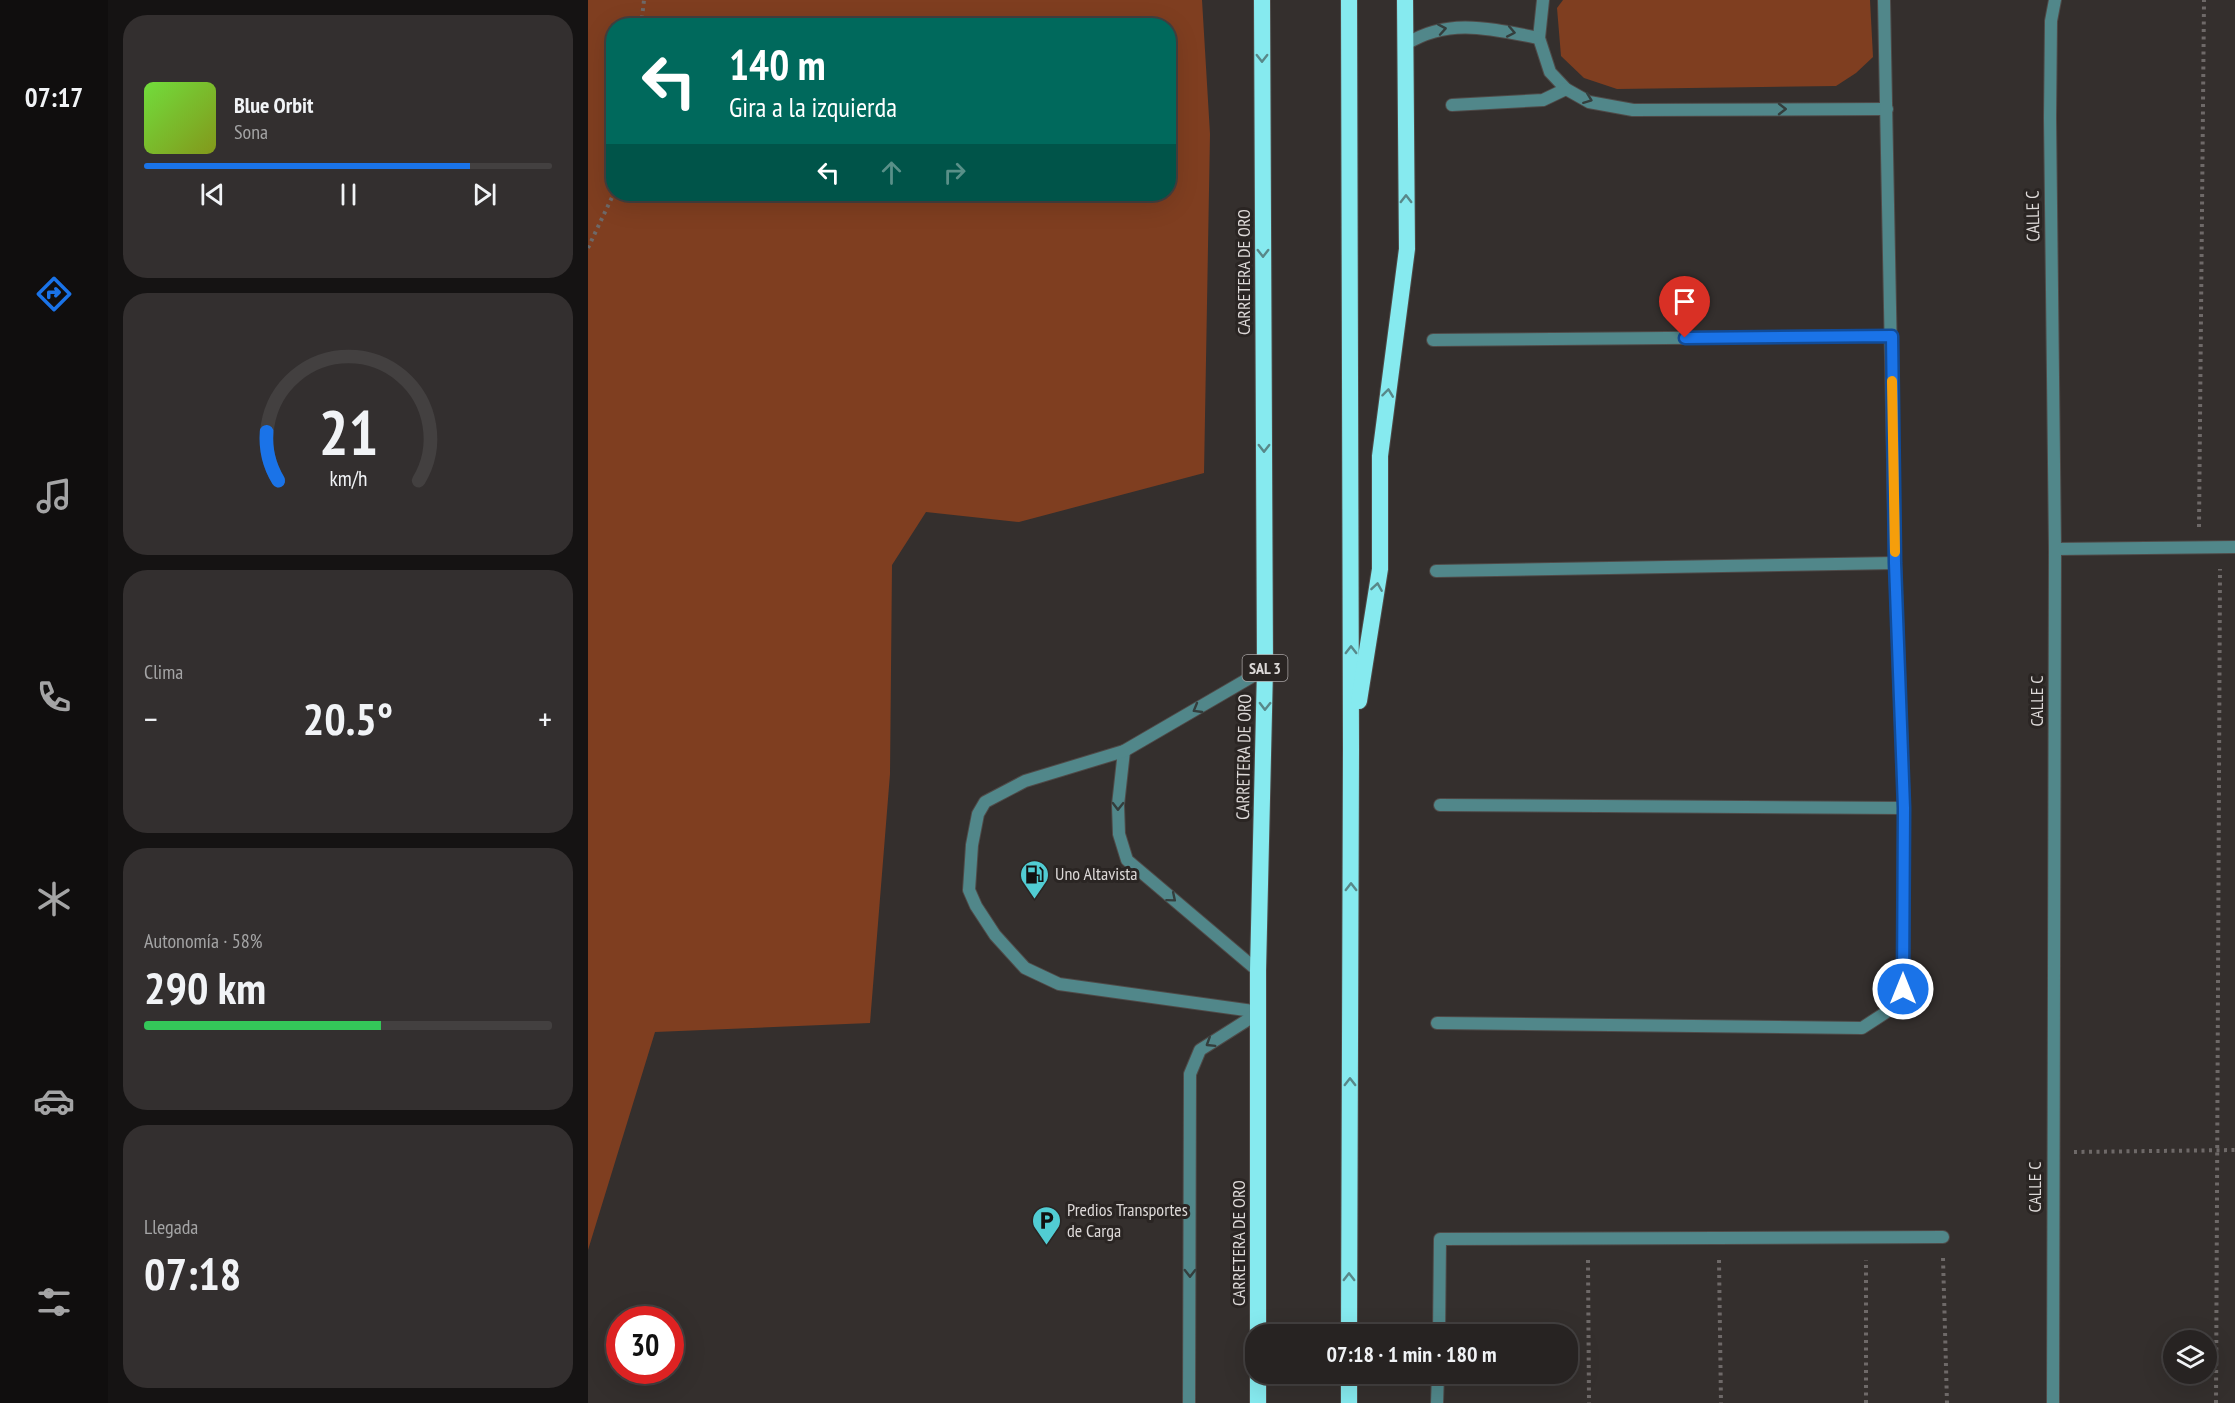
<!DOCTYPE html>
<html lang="es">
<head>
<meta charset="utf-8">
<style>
	:root { --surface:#272322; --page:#332f2f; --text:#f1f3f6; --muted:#a4a4a5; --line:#434040; --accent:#1a73e8 }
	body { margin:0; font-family:"PT Sans Narrow",sans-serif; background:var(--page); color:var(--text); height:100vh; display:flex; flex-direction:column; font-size:22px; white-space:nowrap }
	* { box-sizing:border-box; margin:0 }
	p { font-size:20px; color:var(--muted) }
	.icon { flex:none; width:33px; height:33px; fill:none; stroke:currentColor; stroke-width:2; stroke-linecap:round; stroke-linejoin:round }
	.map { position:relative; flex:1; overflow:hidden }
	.panel { display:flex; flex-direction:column; gap:15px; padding:15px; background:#151313; width:480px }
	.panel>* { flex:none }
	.guide { position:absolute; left:18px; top:18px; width:570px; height:183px; border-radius:24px; box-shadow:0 6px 24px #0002,0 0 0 2px var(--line); background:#00695c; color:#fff; overflow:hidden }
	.controls { position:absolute; left:1575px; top:1330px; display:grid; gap:12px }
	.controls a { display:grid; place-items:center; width:54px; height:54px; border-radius:50%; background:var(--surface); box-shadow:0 6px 24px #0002,0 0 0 2px var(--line); font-size:30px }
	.speed { position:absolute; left:18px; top:1306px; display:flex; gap:12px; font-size:30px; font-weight:700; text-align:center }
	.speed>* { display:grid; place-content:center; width:78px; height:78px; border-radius:50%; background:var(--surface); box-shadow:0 6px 24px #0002,0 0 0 2px var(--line); line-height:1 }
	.speed .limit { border:9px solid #d22; background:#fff; color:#111 }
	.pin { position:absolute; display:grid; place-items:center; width:51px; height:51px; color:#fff; margin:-62px -26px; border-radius:50% 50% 50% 0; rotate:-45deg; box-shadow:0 0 6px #0007 }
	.pin .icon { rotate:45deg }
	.me { position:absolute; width:66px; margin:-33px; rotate:0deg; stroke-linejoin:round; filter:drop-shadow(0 0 4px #0008) }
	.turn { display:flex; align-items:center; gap:21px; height:126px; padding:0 24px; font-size:27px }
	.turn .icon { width:78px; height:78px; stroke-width:2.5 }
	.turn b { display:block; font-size:42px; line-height:51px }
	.lanes { display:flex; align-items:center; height:57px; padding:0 24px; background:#0003; justify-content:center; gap:30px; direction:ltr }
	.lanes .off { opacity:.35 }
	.big { font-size:45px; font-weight:600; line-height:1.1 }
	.panel .widget { flex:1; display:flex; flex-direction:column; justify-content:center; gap:9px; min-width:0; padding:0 21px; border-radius:24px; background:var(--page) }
	.panel .dial { align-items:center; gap:0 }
	.dial svg { height:156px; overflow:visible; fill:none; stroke:var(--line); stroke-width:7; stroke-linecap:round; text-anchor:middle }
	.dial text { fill:var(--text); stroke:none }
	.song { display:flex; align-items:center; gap:18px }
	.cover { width:72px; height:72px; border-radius:9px; background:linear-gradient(135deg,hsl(100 70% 55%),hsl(70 70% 35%)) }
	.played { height:6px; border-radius:3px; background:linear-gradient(90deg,var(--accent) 80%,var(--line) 80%) }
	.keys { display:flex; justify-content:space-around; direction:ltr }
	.heat { display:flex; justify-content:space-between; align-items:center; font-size:33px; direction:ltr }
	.charge { height:9px; border-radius:4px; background:linear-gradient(90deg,#34c759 58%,var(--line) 0) }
	.trip { position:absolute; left:657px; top:1324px; width:333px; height:60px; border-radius:24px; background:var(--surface); box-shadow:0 6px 24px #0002,0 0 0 2px var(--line); font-weight:600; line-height:60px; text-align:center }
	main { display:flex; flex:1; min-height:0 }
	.dock { display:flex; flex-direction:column; width:108px; justify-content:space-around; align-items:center; background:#100e0e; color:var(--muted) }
	.dock .icon { width:42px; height:42px }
	.dock .active { color:var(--accent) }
	.dock b { font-size:27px; color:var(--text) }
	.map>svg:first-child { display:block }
</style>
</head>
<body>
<main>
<nav class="dock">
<b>07:17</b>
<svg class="icon active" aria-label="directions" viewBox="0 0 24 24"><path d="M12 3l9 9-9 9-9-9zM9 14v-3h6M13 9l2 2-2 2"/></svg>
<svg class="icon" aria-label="music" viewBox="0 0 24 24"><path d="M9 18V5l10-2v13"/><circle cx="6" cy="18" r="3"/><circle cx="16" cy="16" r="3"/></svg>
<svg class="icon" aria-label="phone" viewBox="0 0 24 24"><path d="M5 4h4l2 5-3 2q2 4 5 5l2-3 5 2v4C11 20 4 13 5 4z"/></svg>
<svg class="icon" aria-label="climate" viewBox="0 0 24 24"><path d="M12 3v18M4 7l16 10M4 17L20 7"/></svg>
<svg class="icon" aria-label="car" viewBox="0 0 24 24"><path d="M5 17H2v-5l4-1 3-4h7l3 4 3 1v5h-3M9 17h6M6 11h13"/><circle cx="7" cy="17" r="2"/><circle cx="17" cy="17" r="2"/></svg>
<svg class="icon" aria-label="filters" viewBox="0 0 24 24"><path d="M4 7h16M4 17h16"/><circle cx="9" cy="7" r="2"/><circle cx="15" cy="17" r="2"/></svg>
</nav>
<section class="panel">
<div class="widget">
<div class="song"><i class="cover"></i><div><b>Blue Orbit</b><p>Sona</p></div></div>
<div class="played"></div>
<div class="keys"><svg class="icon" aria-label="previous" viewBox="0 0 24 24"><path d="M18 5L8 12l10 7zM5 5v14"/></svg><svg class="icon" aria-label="pause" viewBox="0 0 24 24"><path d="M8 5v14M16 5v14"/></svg><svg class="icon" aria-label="next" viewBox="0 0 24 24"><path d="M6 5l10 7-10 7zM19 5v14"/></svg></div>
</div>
<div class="widget dial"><svg viewBox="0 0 100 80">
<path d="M14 69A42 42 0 1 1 86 69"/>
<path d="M14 69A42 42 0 0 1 8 44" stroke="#1a73e8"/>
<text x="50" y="56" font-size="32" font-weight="700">21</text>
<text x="50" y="72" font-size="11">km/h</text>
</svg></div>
<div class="widget"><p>Clima</p>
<div class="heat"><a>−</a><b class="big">20.5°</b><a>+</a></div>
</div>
<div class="widget"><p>Autonomía · 58%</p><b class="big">290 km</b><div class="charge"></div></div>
<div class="widget"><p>Llegada</p><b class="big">07:18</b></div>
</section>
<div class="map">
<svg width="1647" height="1403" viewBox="0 0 1647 1403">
	<rect width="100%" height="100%" fill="#342f2d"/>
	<g fill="#7f3e20" fill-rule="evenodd">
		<path d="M0,0H614L622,134L616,473L431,522L338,512L304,565L302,774L282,1023L67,1032L0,1250ZM26,26H580V194H26Z"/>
		<path d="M975,0H1282L1285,57L1268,73L1248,86L1029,89L996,78L973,56L969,8Z"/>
	</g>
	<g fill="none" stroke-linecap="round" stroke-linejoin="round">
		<defs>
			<g id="service">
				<path d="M536,751L530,805L531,834L539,860L670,971"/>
				<path d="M672,1012L471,984L437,968L407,935L388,906L381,890L384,845L390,814L397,802L437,781L536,751L677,669"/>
				<path d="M601,1403L602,1074L612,1050L672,1012"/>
			</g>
			<g id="minor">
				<path d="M955,0L951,38L962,72L978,89L1001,102L1045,110L1299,109"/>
				<path d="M818,44C861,17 904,29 951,38"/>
				<path d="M864,105L955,100L978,89"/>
				<path d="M845,340L1304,336"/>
				<path d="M1467,549L1647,547"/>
				<path d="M848,571L1307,563"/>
				<path d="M852,805L1316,808"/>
				<path d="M849,1023L1274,1028L1297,1013L1315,989L1316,808L1307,563L1296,0"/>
				<path d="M851,1335L852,1239L1355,1237"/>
				<path d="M849,1403L850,1374"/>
				<path d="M1465,1403L1467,549L1462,118L1463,21L1467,0"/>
			</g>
			<g id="trunk">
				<path d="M761,0L763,749L761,1335"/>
				<path d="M771,701L792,569V456L819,249L817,0"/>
				<path d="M670,1335V971L677,669L674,0"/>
				<path d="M670,1403V1374"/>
				<path d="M761,1403V1374"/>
			</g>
		</defs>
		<use href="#service" stroke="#4f4a48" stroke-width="14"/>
		<use href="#minor" stroke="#4f4a48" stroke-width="14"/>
		<use href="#trunk" stroke="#4f4a48" stroke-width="18"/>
		<g stroke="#6e6968" stroke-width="4" stroke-dasharray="3 4.5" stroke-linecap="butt">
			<path d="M53,26L56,0"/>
			<path d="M0,248L26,193"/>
			<path d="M1611,527L1616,0"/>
			<path d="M1486,1152L1647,1150"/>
			<path d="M1355,1258L1359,1403"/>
			<path d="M1000,1260L1001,1403"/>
			<path d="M1131,1260L1133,1403"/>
			<path d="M1278,1403V1260"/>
			<path d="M1628,1403L1632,569"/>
		</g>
		<use href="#service" stroke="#51878a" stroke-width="12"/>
		<use href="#minor" stroke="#51878a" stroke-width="12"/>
		<use href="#trunk" stroke="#86eaef" stroke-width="16"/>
	</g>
	<defs><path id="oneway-chevron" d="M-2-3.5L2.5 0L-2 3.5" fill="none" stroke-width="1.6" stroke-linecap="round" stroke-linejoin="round" transform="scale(1.5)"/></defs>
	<g stroke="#343e3d">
		<use href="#oneway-chevron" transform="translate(854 29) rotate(-10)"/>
		<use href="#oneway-chevron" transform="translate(923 32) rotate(11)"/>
		<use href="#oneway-chevron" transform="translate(1000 99) rotate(21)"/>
		<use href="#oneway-chevron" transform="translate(1194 109)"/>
		<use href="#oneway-chevron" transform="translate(609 709) rotate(150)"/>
		<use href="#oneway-chevron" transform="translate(530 806) rotate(91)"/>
		<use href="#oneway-chevron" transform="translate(584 898) rotate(40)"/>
		<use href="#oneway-chevron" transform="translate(622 1043) rotate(148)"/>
		<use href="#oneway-chevron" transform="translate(602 1273) rotate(90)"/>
	</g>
	<g stroke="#588889">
		<use href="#oneway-chevron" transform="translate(674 58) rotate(90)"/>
		<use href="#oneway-chevron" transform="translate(818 199) rotate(-90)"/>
		<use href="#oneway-chevron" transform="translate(675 253) rotate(90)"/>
		<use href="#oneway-chevron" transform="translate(800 393) rotate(-83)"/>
		<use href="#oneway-chevron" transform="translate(676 448) rotate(90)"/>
		<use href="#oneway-chevron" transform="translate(789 587) rotate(-81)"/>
		<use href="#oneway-chevron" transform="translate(763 650) rotate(-90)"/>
		<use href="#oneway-chevron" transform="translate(677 706) rotate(91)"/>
		<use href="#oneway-chevron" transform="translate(763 887) rotate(-90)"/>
		<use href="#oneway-chevron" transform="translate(762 1082) rotate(-90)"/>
		<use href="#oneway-chevron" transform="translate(761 1277) rotate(-90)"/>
	</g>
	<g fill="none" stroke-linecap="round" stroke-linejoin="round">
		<defs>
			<path id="route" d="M1097,338L1304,336L1307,563L1316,808L1315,989"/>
		</defs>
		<use href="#route" stroke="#114b97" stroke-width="15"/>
		<use href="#route" stroke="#1a73e8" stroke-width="10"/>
		<path stroke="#f59e0b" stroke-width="10" d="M1304,381L1307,552"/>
	</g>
	<defs>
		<symbol id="fuel-pin" viewBox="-11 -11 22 30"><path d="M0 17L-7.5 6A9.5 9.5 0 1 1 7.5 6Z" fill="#51ccd3" stroke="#2a2523"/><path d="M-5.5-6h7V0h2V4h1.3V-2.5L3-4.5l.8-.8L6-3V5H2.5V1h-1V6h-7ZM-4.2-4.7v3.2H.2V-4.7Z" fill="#111"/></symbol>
		<symbol id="parking-pin" viewBox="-11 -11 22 30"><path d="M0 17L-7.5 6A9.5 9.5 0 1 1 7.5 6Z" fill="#51ccd3" stroke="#2a2523"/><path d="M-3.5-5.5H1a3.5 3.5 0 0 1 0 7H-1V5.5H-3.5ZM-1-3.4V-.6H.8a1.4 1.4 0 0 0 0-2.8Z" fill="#111"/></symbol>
	</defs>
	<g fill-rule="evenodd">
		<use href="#fuel-pin" x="430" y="858" width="33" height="45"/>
		<use href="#parking-pin" x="442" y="1204" width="33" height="45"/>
	</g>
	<g text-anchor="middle" stroke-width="6" stroke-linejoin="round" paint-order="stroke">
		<rect fill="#2a2523" stroke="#a7a3a2" stroke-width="1.5" x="654.5" y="655" width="45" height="26" rx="4.5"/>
		<g font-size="16" font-weight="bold" fill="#ddd9d8">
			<text x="677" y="674">SAL 3</text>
		</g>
		<g font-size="18" fill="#ddd9d8" stroke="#2a2523">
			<text transform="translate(1445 216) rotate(-91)" y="6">CALLE C</text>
			<text transform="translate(656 272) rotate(-90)" y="6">CARRETERA DE ORO</text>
			<text transform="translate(1449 701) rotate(-90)" y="6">CALLE C</text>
			<text transform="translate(656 757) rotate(-89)" y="6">CARRETERA DE ORO</text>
			<text transform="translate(1447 1187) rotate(-90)" y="6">CALLE C</text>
			<text transform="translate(651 1243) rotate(-90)" y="6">CARRETERA DE ORO</text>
		</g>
		<g font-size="18" fill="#ddd9d8" stroke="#2a2523" text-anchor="start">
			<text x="467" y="880">Uno Altavista</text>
			<text x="479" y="1216">Predios Transportes<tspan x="479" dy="21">de Carga</tspan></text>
		</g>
	</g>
</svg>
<div class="controls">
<a><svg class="icon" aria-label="layers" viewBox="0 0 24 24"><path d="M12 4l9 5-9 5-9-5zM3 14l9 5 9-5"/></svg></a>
</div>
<div class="speed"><div class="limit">30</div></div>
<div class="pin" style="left:1097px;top:338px;background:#d93025"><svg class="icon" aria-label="arrive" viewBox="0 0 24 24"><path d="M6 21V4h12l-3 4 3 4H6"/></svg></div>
<svg class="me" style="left:1315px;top:989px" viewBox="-20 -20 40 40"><circle r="17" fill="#1a73e8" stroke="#fff" stroke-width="3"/><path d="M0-11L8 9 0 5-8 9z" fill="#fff"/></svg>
<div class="trip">07:18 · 1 min · 180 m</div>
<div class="guide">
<div class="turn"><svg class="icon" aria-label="left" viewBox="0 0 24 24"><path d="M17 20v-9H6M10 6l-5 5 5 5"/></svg><div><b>140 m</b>Gira a la izquierda</div></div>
<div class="lanes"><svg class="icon" aria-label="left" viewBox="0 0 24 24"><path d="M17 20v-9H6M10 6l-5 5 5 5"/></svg><svg class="icon off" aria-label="ahead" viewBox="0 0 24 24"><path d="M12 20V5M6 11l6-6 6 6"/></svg><svg class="icon off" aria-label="right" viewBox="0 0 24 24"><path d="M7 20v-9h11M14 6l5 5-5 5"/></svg></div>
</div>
</div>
</main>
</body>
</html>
